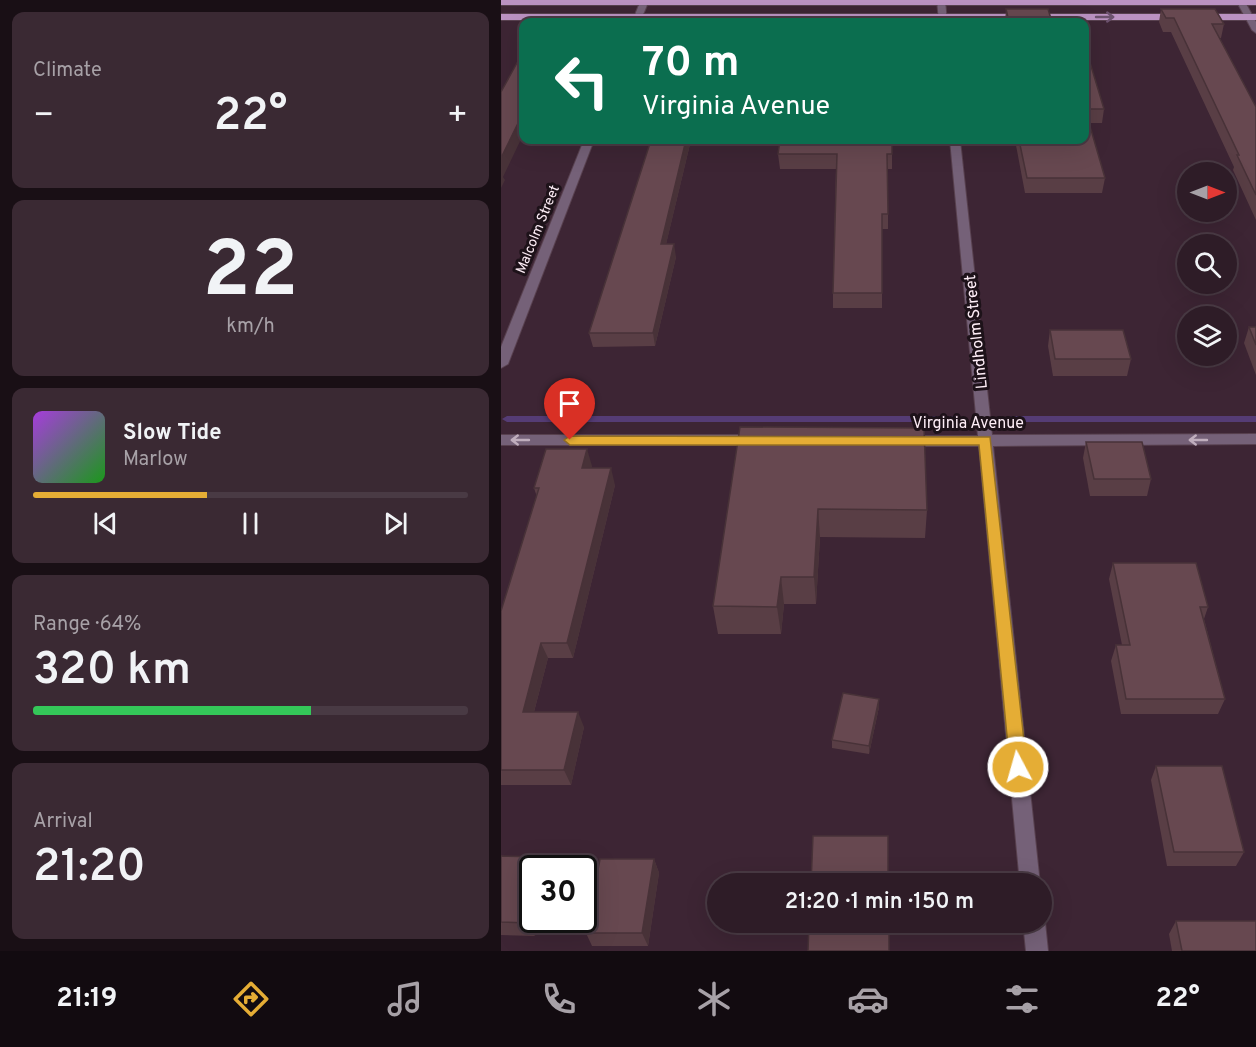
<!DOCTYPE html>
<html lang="en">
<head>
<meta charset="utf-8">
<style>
	:root { --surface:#2e1c27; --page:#3a2933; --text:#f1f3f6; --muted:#a7a1a7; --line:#493a44; --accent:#e5ad35 }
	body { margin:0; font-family:Overpass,sans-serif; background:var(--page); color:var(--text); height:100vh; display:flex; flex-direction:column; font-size:22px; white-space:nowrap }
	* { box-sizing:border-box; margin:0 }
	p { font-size:20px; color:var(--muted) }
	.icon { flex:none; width:33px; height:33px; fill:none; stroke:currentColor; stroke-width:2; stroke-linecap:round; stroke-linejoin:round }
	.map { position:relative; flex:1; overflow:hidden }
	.details { display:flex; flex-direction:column; gap:12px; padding:12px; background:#190f15; width:501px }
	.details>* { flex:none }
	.guide { position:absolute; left:18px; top:18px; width:570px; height:126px; border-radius:12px; box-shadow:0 6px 24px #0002,0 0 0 2px var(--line); background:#0b6e4f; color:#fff; overflow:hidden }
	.needle { width:39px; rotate:90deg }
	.buttons { position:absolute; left:676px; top:162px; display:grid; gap:12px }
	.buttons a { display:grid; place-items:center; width:60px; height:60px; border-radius:50%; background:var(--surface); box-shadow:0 6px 24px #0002,0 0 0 2px var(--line); font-size:30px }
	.speed { position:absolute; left:18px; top:855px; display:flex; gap:12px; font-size:30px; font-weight:700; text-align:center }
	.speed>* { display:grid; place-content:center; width:78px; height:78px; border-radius:50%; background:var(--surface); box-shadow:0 6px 24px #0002,0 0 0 2px var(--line); line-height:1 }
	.speed .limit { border:3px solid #111; border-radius:9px; background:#fff; color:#111 }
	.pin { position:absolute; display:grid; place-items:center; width:51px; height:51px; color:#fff; margin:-62px -26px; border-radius:50% 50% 50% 0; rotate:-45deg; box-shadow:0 0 6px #0007 }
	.pin .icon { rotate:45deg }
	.me { position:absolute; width:66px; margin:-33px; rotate:354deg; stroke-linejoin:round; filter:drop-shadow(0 0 4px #0008) }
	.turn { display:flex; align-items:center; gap:21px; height:126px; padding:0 24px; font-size:27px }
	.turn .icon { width:78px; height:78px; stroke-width:2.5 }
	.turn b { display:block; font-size:42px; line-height:51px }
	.big { font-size:45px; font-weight:600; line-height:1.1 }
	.details .card { flex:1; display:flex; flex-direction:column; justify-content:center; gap:9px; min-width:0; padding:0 21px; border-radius:12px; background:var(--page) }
	.details .dial { align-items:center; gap:0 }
	.dial b { font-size:78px; line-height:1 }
	.song { display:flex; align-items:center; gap:18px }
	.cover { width:72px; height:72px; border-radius:9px; background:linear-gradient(135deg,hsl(280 70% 55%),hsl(120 70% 35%)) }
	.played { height:6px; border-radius:3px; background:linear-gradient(90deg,var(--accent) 40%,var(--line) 40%) }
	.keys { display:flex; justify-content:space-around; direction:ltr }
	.heat { display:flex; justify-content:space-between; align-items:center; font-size:33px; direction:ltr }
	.charge { height:9px; border-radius:4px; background:linear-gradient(90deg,#34c759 64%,var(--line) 0) }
	.trip { position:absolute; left:206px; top:873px; width:345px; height:60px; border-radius:30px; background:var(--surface); box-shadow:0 6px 24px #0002,0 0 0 2px var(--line); font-weight:600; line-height:60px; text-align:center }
	.tabs { display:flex; height:96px; justify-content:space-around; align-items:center; background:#120b10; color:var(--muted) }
	.tabs .icon { width:42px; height:42px }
	.tabs .active { color:var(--accent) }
	.tabs b { font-size:27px; color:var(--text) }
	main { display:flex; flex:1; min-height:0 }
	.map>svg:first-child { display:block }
</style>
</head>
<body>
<main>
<section class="details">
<div class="card"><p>Climate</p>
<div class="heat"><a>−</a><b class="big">22°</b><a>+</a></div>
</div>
<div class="card dial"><b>22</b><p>km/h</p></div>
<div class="card">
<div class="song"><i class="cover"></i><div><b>Slow Tide</b><p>Marlow</p></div></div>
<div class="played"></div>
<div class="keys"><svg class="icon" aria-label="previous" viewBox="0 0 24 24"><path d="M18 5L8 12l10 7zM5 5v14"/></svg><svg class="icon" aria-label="pause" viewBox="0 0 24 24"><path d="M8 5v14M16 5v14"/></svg><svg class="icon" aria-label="next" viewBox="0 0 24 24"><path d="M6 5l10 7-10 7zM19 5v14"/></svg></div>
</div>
<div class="card"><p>Range · 64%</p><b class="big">320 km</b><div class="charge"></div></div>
<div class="card"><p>Arrival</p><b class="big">21:20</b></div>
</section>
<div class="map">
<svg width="755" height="951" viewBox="0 0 755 951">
	<rect width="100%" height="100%" fill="#3d2534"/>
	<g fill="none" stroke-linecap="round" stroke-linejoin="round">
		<g fill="#553c75" fill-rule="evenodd">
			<path d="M6,416H455L460,419L455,422H6L1,419Z"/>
			<path d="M510,416H755V422H510L505,419Z"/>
		</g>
		<defs>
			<g id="street">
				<path d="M140,0H148L139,22H131Z"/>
				<path d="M436,0H444L446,22H438Z"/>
				<path d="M737,0L744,2L755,22V33L751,30L736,2Z"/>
				<path d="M83,140H93L7,364L0,368V347Z"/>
				<path d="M449,140H459L491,435L755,434V444L492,446L539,884H519L478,446H404L397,441L404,436H477Z"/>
				<path d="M0,435H257L264,440L257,445H0Z"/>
				<path d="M540,914L544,922L547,951H525L522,922H540Z"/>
			</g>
			<g id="primary">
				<rect x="0" y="0" width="755" height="5"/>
				<rect x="0" y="14" width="755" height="6"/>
			</g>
		</defs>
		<use href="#street" stroke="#58414f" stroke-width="2"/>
		<use href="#primary" stroke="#58414f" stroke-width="2"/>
		<use href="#street" fill="#756178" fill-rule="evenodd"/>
		<use href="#primary" fill="#bb92c2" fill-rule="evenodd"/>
	</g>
	<g fill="#593e45">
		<path d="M505,9L551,22H504Z"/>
		<path d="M660,9L723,24L720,38H718L755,107V220L732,170L733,167L670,32H662L658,22Z"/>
		<path d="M584,46L603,109L601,123H588L604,178L601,193H524L514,140H584Z"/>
		<path d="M150,140H190L165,244L175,257L154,346L92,347L88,333Z"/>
		<path d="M391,140V169H387V229H381V308H332V293L335,169H279L277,154Z"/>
		<path d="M748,327H755V375L743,343Z"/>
		<path d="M549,330L630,359L626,376H552L547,346Z"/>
		<path d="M239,427L426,510L424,538L319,537L315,604H283L280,634H217L212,606Z"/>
		<path d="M585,442L650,479L646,496H589L582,458Z"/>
		<path d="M91,466L90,468L114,485L72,658H47L33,712L83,727L70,785H0V611L36,497L33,488Z"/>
		<path d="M612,563L707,607L703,619L724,699L717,714H620L610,661L615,645H621L608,579Z"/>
		<path d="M378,707L368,754L331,748V740Z"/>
		<path d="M655,766L743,852L735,866H666L650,780Z"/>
		<path d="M0,856L34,936L0,935Z"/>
		<path d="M153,859L158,873L147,946H91L85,933Z"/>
		<path d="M675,921L755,951H671L668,934Z"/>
	</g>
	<g fill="#483238">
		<path d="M22,113V135L2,177L4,180L0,188V158Z"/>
		<path d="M185,140H190L162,257L160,244Z"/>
		<path d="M173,244L175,257L154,346L152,333Z"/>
		<path d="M86,449L91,466L86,485L81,468Z"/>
		<path d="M110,468L114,485L72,658L66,643Z"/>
		<path d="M317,509L319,537L315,604L313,577Z"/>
		<path d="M280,577L283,604L280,634L276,607Z"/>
		<path d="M40,643L47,658L29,727L22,712Z"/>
		<path d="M378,699V707L368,754V746Z"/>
		<path d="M77,712L83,727L70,785L63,770Z"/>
		<path d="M42,857L48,868H39Z"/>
		<path d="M153,859L158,873L147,946L141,933Z"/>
		<path d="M32,900V920H38L34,936L26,923Z"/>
	</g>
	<g fill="#674850" stroke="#483238" stroke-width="1.5">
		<path d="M505,9H547L551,22H508Z"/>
		<path d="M660,9H714L723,24H711L755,107V195L736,155H738L673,18H665Z"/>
		<path d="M41,19H75L73,22H39Z"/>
		<path d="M584,46L603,109H584L604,178H526L518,140H584Z"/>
		<path d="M22,52V113L0,158V92Z"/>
		<path d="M150,140H185L160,244H173L152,333H88Z"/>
		<path d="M279,140H391V154H386L387,214H381V293H332L336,154H277Z"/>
		<path d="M748,327H755V345Z"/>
		<path d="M549,330H622L630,359H554Z"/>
		<path d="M239,427L423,428L426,510L317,509L313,577H280L276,607L212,606Z"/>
		<path d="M585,442H641L650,479H593Z"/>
		<path d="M45,449H86L81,468H110L66,643H40L22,712H77L63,770H0V611L38,488H33Z"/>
		<path d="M612,563H695L707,607H699L724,699H625L615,645H629Z"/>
		<path d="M342,693L378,699L368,746L331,740Z"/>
		<path d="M655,766H721L743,852H673Z"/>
		<path d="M312,836H387V884H310Z"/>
		<path d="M0,856L42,857L39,868H32V900L26,923L0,922Z"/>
		<path d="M99,859H153L141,933H85Z"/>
		<path d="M675,921H755V951H681Z"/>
		<path d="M308,922H388V951H307Z"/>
	</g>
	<defs><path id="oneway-shaft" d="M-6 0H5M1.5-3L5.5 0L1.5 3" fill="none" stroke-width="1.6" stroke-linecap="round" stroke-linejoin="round" transform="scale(1.5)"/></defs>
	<use stroke="#6c526e" href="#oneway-shaft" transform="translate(604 17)"/>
	<g stroke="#c0aebd">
		<use href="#oneway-shaft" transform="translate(19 440) rotate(-180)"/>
		<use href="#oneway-shaft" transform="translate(697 440) rotate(180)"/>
	</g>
	<path fill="#e5ad35" stroke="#957022" stroke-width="1.5" d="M69,436L489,437L526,767L523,773L517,775L511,773L509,767L478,445H69L63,440Z"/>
	<g text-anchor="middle" stroke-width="6" stroke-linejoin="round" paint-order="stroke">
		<g font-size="14" fill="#fdedf6" stroke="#1d1219">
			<text transform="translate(36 229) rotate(-68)" y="5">Malcolm Street</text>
		</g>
		<g font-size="16" fill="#fdedf6" stroke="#1d1219">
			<text transform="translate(474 332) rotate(-96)" y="6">Lindholm Street</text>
			<text x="467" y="428">Virginia Avenue</text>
		</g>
	</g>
</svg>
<div class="buttons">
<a><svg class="needle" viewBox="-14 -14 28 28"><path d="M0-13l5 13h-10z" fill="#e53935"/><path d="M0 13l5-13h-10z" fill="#a7a1a7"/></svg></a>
<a><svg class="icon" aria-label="search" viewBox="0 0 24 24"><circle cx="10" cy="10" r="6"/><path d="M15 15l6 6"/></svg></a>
<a><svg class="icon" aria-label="layers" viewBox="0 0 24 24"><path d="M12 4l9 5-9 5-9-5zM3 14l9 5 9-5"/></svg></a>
</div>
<div class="speed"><div class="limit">30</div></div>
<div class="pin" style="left:69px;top:440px;background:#d93025"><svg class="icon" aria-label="arrive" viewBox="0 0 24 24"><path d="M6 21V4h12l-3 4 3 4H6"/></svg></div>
<svg class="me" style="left:517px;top:767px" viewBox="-20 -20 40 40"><circle r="17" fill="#e5ad35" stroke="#fff" stroke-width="3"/><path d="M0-11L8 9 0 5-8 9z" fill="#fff"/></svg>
<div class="trip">21:20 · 1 min · 150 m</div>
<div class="guide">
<div class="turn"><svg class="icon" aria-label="left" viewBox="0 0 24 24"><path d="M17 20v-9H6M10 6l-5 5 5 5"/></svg><div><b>70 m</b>Virginia Avenue</div></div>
</div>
</div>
</main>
<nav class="tabs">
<b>21:19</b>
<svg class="icon active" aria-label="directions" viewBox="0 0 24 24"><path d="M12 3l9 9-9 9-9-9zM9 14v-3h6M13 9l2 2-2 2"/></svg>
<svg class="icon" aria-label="music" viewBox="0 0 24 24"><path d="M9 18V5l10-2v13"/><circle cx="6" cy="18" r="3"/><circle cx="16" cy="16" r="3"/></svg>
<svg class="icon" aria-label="phone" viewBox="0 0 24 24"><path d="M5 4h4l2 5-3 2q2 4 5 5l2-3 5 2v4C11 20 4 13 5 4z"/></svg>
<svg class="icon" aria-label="climate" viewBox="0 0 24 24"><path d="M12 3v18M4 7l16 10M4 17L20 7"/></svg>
<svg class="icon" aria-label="car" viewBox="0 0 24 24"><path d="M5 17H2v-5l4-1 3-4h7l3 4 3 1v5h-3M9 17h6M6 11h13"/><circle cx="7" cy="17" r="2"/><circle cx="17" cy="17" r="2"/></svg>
<svg class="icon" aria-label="filters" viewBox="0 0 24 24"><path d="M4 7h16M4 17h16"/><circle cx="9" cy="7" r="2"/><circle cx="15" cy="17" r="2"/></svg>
<b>22°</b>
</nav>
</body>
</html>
